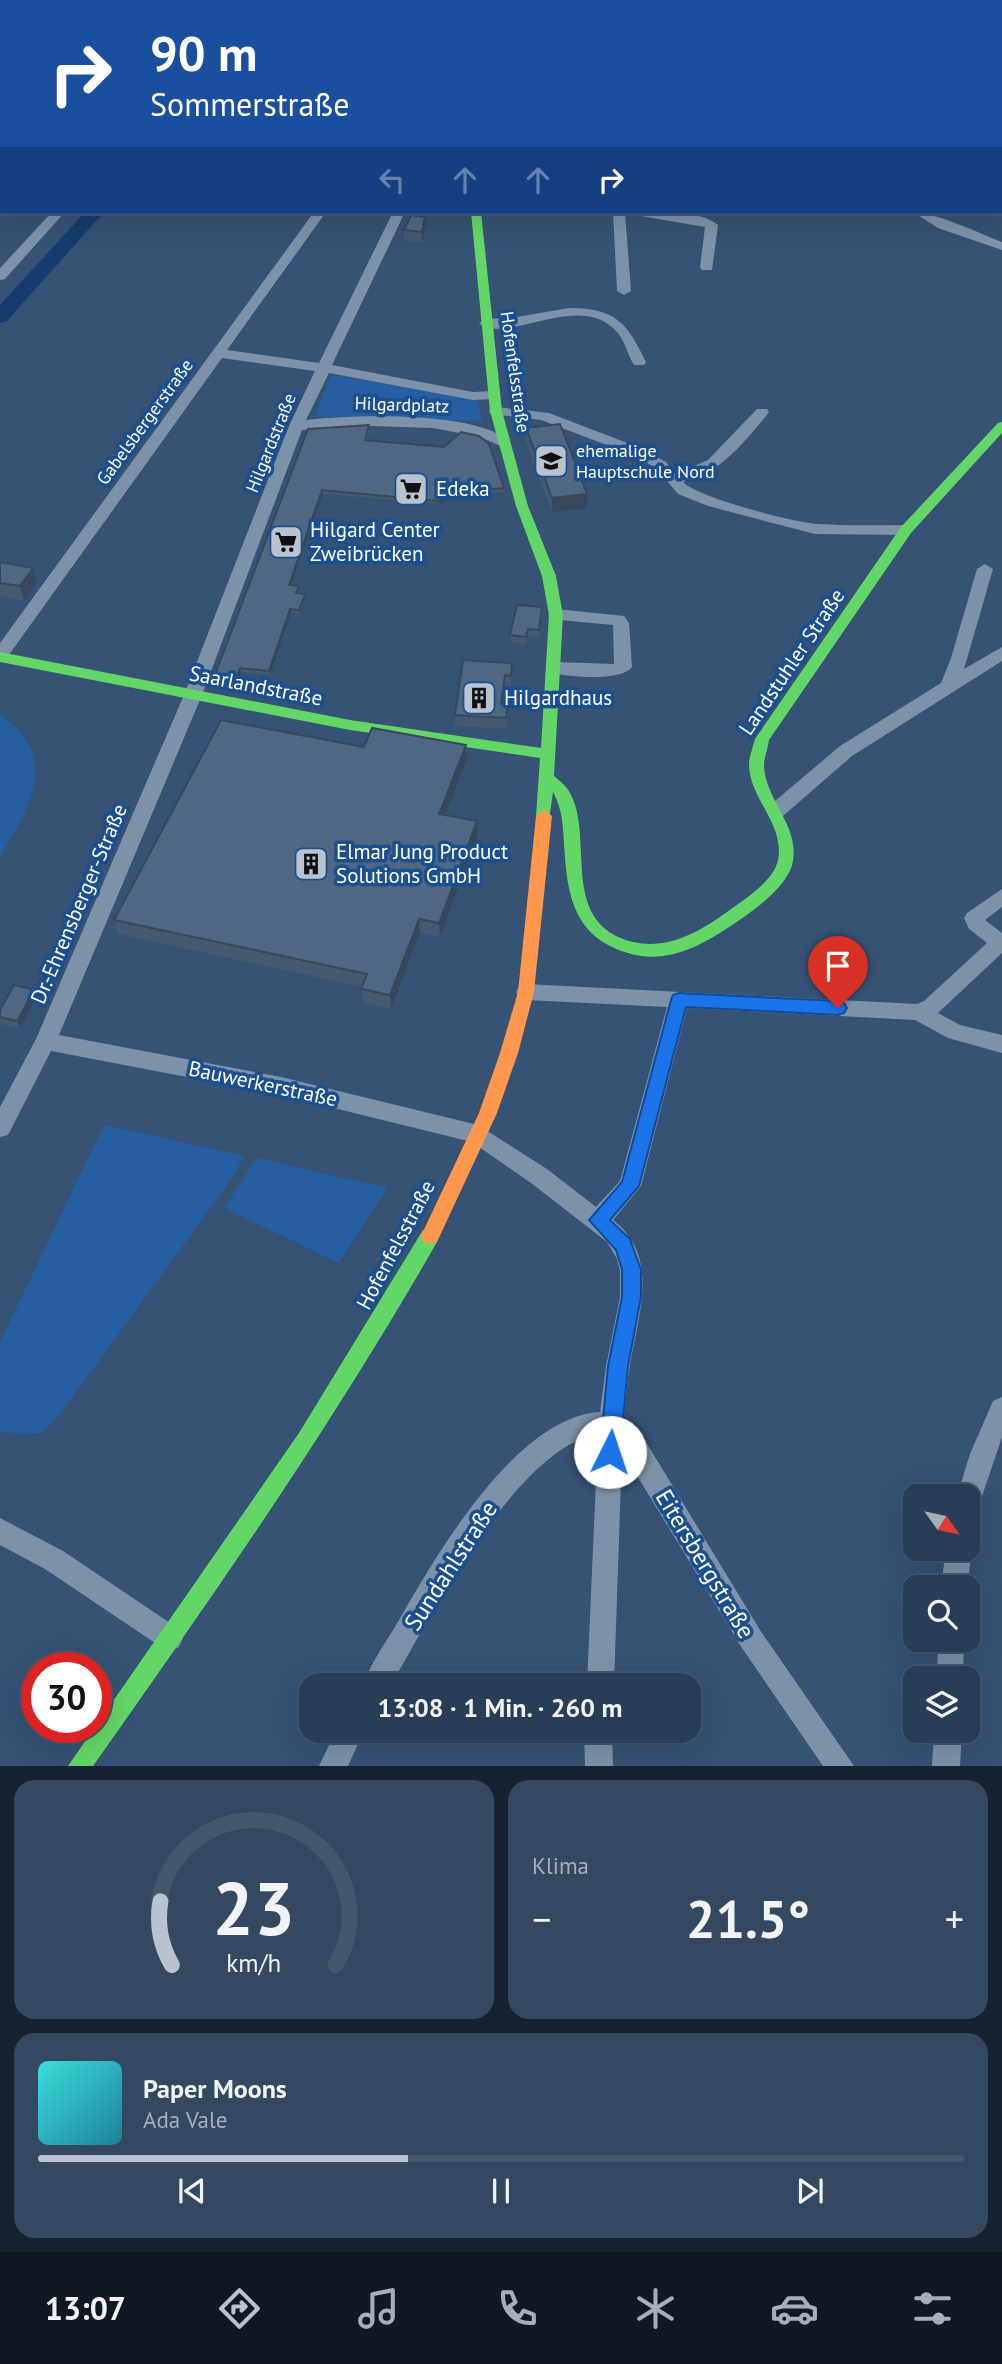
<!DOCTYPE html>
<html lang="de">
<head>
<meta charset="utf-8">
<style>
	:root { --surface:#283e57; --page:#344961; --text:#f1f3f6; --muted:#a5aeba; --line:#44576d; --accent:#b9c2ce }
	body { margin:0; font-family:"PT Sans",sans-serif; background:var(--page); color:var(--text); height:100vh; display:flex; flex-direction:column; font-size:26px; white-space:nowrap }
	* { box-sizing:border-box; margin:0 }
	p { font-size:23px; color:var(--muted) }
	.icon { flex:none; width:38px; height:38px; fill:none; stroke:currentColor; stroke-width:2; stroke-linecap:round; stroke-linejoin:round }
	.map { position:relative; height:1766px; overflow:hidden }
	.panel { display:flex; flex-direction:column; gap:14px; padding:14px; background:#162230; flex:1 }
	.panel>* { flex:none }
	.banner { position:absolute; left:0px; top:0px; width:1003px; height:214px; box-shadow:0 7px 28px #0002,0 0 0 2px var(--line); background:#1a4fa0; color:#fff; overflow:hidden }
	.needle { width:46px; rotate:123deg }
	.tools { position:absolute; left:903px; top:1484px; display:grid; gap:14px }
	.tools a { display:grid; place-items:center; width:77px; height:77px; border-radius:14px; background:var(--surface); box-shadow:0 7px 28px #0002,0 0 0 2px var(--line); font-size:35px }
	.speed { position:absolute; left:21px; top:1652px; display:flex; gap:14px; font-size:35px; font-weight:700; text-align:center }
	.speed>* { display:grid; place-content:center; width:91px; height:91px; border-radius:50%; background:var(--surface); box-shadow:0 7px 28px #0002,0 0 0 2px var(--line); line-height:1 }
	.speed .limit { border:10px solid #d22; background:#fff; color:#111 }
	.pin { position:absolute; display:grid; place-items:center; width:60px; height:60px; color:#fff; margin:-72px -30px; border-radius:50% 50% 50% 0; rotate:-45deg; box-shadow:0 0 7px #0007 }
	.pin .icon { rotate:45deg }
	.me { position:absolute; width:77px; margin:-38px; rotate:4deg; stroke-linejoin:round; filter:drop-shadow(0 0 5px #0008) }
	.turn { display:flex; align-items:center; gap:24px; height:147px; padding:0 35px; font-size:32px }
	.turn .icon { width:91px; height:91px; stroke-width:2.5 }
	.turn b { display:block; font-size:49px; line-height:60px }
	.lanes { display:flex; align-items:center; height:66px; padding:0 35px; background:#0003; justify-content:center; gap:35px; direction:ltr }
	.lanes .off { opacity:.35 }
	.big { font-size:52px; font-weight:600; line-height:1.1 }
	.panel .tile { flex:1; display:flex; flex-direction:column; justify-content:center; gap:10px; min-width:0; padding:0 24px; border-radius:21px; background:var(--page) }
	.panel .dial { align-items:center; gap:0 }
	.dial svg { height:182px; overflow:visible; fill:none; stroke:var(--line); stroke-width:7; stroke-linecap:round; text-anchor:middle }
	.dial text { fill:var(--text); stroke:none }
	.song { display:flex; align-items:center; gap:21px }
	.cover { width:84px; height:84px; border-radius:10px; background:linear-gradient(135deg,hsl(180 70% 55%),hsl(190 70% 35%)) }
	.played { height:7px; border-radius:4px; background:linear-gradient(90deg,var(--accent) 40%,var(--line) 40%) }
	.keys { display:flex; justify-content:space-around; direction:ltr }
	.heat { display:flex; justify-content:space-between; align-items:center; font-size:38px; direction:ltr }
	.panel .tiles { flex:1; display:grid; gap:14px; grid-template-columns:1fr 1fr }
	.tile:last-child { grid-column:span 2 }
	.trip { position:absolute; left:299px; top:1673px; width:402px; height:70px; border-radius:21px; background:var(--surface); box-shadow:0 7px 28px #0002,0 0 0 2px var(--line); font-weight:600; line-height:70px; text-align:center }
	.menu { display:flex; height:112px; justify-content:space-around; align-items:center; background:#101923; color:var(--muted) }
	.menu .icon { width:49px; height:49px }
	.menu .on { color:var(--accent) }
	.menu b { font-size:32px; color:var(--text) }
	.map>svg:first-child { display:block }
</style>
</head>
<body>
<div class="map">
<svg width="1002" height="1766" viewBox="0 0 1002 1766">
	<rect width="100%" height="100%" fill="#365274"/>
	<g fill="#265fa1">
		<path d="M331,375L477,398L482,421L315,417Z"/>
		<path d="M0,714C61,758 31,804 0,857Z"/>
		<path d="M104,1125L244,1156L233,1177L60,1414L42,1433L18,1434L0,1431V1342Z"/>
		<path d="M257,1158L387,1188L339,1263L224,1208Z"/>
	</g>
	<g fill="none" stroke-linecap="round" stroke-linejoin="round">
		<g fill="#153c6e" fill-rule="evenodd">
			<path d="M287,0H303L285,2Z"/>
			<path d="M85,212H104L7,321L0,323V305Z"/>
		</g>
		<g fill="#7d92a8" fill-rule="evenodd">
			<rect x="127" y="0" width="10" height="2"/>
			<path d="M474,0H486L473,2Z"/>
			<path d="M962,0H977L978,2H963Z"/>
			<rect x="1001" y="7" width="1" height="6"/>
			<rect x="0" y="15" width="2" height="6"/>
			<rect x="0" y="59" width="2" height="6"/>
			<rect x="0" y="123" width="2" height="8"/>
			<path d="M52,212H65L5,279L0,280V268Z"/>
			<path d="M314,212H326L227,350L319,363L393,212H405L332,365L473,392L494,391L501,395L494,399L473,400L329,373L306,420C350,415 480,410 510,443L503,447L480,437L433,428L372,426L302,430L202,695L59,1035L281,1077L478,1125L547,1169L596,1207L620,1181L667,1007L526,1000L519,998L516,992L519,986L526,984L917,1004L924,1001L987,943L969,929L964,918L967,913L1002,889V907L985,920L1002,933V953L938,1013L960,1025L1002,1035V1053L948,1038L915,1020L687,1008L641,1186L613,1220C661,1257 638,1315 630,1365C627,1383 626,1401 624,1419L646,1442L760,1630L854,1766H823L742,1648L622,1451L614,1685H587L598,1435C519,1444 428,1621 391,1685H363C371,1662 387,1641 399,1620C437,1554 516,1417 600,1412L606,1366L620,1297V1271L617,1259L607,1242L531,1183L472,1142L281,1095L51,1051L8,1135L0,1137V1107L36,1039L184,695L289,426L315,371L222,358L6,659L0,661V643Z"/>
			<path d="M613,212H625L631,291L624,295L617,291Z"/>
			<path d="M635,212C657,212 702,210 718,225L712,270H702L700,267L705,227L641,216Z"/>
			<path d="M913,212C934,212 979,233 1002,242V250L938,228Z"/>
			<path d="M569,308C616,308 627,323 646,362L644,365H634C627,354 625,340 616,331C579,290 505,346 479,323L486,319L511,318Z"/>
			<path d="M496,407L549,413L643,449L666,462L676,474L708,460L757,409H767L769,412L767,415C743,443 721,473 683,482C696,497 795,523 818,524C847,526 877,525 906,525L914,530L906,535L815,534L708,506L678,494L656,468L633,455L541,420L491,414L489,411L491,408Z"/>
			<path d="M985,564L993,569L964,669L1002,647V661L852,756L783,816H769L767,811L769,806L840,746L941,683L951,658L977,569Z"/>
			<path d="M556,609L624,616L629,623L632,667C621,682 566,677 549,672L546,668L555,662L614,664L613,625L550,619L548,615Z"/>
			<path d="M1002,1397V1437L977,1511L968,1515V1496H957L970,1454L993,1401Z"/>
			<path d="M0,1518L63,1551L179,1629L183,1638L179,1647L170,1651L161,1647L45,1569L0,1545Z"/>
			<path d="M968,1540L972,1549L967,1587H941L946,1549H968Z"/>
			<path d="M938,1640H964L963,1678H937Z"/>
			<path d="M336,1731H364L348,1766H319Z"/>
			<path d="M584,1731H612L613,1766H585Z"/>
			<path d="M934,1731H962L960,1766H932Z"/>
		</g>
		<g fill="#63d668" fill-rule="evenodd">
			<path d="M551,0H565L566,2H552Z"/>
			<path d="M471,212H481L502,411L528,506L556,576L563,615L554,776C558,780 563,783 566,787C599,829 554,923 633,942C668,950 699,932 727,912C744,900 773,882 778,860C785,824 750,800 749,765C749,757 753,747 755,739L901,527L998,423L1002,422V433L911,533L769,740C768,748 764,758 764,766C766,801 799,825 793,861C789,888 745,917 723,931C695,949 662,964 628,953C573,937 567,894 564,844C563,826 562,808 553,792L549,820L544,822L536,816L540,758L350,730L0,662V652L350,720L541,748L549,615L542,576L516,506L490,411Z"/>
			<path d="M430,1228L437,1230L439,1236L437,1242C333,1424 214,1595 93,1766H68L299,1433L423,1230Z"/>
		</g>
		<g fill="#ff974d" fill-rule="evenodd">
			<path d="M624,0H633L623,2Z"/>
			<path d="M544,810L552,816L534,992L518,1053L497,1113L437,1242L430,1244L423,1242L421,1236L479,1113L500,1053L518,992L536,816Z"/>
		</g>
	</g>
	<g fill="#455971">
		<path d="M426,227L422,242L404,241V230Z"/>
		<path d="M526,428L587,494V508L552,513L526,442Z"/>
		<path d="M308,429H370L367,440L504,488V492L466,495L440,504L323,494L291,585L299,589L298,593L305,597L299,614L291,613L270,675L241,672L236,686L214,683L213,680Z"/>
		<path d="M0,562L37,582L24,601L0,596Z"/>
		<path d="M542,615L539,638L528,636L526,644L510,642V635Z"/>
		<path d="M512,663L511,687L505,686L503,704H508L506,729L455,726V715Z"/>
		<path d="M466,745L467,760L445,815L477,836L440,937L420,933L391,1009L363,1003L361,989L362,987L118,934L114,920Z"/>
		<path d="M34,990L37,997L20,1028L0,1024V1010Z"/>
	</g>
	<g fill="#38485c">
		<path d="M2,173V188L0,189V174Z"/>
		<path d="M425,217L426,227L422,242V232Z"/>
		<path d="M322,490L323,494L290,588L289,585Z"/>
		<path d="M466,491V495L440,504L439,501Z"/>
		<path d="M587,494V508L552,513V498Z"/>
		<path d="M33,568L37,582L24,601L20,586Z"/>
		<path d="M305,594V597L299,614V610Z"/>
		<path d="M290,609L291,613L270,675L269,671Z"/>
		<path d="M240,668L241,672L236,686L235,682Z"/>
		<path d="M505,675V686L501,715V704Z"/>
		<path d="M466,745L467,760L440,828L439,814Z"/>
		<path d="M477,821V836L440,937L439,923Z"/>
		<path d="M419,919L420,933L391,1009L390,995Z"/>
		<path d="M34,990L37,997L20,1028L17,1021Z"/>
	</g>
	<g fill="#506783" stroke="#38485c" stroke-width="2">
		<path d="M166,0H268L266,2H165Z"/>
		<path d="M2,142V173L0,174V143Z"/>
		<path d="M411,215L425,217L422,232L404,230Z"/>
		<path d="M560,424L587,494L552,498L526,428Z"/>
		<path d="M369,425L365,440L444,447L461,432L479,436L489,444L504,488L466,491L439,501L322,490L289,585L299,586L296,593L305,594L299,610L290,609L269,671L240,668L235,682L213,680L308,429Z"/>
		<path d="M0,562L33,568L20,586L0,583Z"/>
		<path d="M517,605L542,607L539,630L528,629L526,637L510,635Z"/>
		<path d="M463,660L512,663L511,676L505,675L501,704H508L506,718L455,715Z"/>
		<path d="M221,720L364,747L372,728L466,745L439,814L477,821L439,923L419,919L390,995L361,989L367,974L114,920Z"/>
		<path d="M14,985L34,990L17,1021L0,1017V1010Z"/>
	</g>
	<path fill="#1a73e8" stroke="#114b97" stroke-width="2" d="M679,993L838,1001L844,1003L847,1008L844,1013L838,1015L686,1007L639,1186L610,1220L630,1239L641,1270V1297L628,1366L620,1452L617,1459L610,1462L603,1459L600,1452L608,1366L622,1297V1270L616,1250L589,1220L622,1182L671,1000L673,995Z"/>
	<defs>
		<symbol id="school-square" viewBox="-11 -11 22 22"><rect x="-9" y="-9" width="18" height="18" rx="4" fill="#b9c2ce" stroke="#1b4f8f"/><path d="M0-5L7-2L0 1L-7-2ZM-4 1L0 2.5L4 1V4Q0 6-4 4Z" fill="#111"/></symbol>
		<symbol id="supermarket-square" viewBox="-11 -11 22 22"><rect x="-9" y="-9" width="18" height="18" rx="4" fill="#b9c2ce" stroke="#1b4f8f"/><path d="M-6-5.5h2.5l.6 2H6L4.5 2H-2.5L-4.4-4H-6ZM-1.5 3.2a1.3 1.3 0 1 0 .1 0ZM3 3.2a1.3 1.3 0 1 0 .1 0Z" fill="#111"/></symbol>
		<symbol id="building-square" viewBox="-11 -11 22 22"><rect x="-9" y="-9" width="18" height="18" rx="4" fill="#b9c2ce" stroke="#1b4f8f"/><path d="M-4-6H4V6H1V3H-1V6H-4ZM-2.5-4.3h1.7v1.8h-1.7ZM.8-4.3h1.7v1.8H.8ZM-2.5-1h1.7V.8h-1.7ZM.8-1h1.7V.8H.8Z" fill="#111"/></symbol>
	</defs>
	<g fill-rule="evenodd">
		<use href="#school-square" x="532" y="442" width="38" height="38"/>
		<use href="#supermarket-square" x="392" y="470" width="38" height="38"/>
		<use href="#supermarket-square" x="267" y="523" width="38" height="38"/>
		<use href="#building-square" x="460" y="679" width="38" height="38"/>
		<use href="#building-square" x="292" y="845" width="38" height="38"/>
	</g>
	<g text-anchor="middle" stroke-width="7" stroke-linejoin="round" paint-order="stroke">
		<g font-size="18" fill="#fff" stroke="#1b4f8f">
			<text transform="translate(515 372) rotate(82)" y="6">Hofenfelsstraße</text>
			<text transform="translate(402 405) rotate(2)" y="6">Hilgardplatz</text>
			<text transform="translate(145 422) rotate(-54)" y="6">Gabelsbergerstraße</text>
			<text transform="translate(271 443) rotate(-68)" y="6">Hilgardstraße</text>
		</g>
		<g font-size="18" fill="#fff" stroke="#1b4f8f" text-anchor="start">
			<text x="576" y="457">ehemalige<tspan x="576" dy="21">Hauptschule Nord</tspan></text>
		</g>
		<g font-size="21" fill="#fff" stroke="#1b4f8f" text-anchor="start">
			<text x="436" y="496">Edeka</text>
			<text x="310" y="537">Hilgard Center<tspan x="310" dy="24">Zweibrücken</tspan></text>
			<text x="504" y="705">Hilgardhaus</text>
			<text x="336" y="859">Elmar Jung Product<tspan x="336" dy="24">Solutions GmbH</tspan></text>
		</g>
		<g font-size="21" fill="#fff" stroke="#1b4f8f">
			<text transform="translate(792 662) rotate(-56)" y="7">Landstuhler Straße</text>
			<text transform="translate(256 686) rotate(11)" y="7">Saarlandstraße</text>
			<text transform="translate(79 904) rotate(-67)" y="7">Dr.-Ehrensberger-Straße</text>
			<text transform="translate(263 1084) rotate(12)" y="7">Bauwerkerstraße</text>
			<text transform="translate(396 1245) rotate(-62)" y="7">Hofenfelsstraße</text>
		</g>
		<g font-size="24" fill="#fff" stroke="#1b4f8f">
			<text transform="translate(705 1564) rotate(59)" y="8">Eitersbergstraße</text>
			<text transform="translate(451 1566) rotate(-57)" y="8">Sundahlstraße</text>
		</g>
	</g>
</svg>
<div class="tools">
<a><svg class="needle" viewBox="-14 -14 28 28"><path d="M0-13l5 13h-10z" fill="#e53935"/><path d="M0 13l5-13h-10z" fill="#a5aeba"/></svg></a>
<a><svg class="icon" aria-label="search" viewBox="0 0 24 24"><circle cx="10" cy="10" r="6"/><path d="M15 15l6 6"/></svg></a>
<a><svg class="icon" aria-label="layers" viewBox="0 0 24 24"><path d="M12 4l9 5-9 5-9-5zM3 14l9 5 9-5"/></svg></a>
</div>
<div class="speed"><div class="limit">30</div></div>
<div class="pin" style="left:838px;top:1008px;background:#d93025"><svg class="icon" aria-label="arrive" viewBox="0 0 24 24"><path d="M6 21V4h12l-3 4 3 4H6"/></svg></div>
<svg class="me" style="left:610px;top:1452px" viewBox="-20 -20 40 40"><circle r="19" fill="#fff"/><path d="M0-13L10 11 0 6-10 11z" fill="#1a73e8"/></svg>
<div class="trip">13:08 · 1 Min. · 260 m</div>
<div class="banner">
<div class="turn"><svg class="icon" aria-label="right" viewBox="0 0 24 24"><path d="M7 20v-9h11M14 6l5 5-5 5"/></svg><div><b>90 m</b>Sommerstraße</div></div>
<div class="lanes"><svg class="icon off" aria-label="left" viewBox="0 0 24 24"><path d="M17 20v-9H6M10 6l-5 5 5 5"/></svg><svg class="icon off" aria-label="ahead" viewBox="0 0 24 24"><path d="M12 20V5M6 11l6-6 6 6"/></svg><svg class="icon off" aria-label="ahead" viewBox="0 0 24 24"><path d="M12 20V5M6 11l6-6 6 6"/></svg><svg class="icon" aria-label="right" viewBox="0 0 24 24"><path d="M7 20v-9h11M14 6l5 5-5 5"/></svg></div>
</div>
</div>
<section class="panel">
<div class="tiles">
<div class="tile dial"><svg viewBox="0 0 100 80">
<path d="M14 69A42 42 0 1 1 86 69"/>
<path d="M14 69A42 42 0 0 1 9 41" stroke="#b9c2ce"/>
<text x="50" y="56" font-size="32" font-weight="700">23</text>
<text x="50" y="72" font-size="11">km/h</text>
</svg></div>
<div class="tile"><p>Klima</p>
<div class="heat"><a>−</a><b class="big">21.5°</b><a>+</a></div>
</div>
<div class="tile">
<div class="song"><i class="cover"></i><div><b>Paper Moons</b><p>Ada Vale</p></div></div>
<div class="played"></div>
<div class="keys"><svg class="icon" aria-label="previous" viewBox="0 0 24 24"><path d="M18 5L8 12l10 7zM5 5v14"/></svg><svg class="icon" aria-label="pause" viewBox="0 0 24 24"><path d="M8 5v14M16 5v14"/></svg><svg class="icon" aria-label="next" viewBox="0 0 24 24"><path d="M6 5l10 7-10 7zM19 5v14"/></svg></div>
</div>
</div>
</section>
<nav class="menu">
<b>13:07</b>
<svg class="icon on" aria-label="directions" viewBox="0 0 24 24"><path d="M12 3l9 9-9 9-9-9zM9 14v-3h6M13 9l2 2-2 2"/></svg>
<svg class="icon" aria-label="music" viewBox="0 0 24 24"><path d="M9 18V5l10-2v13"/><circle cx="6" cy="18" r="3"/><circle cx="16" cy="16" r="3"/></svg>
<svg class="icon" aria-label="phone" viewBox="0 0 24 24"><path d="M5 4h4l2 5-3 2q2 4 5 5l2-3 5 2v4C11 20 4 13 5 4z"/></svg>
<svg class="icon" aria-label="climate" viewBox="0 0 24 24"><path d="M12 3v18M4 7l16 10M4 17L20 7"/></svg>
<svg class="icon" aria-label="car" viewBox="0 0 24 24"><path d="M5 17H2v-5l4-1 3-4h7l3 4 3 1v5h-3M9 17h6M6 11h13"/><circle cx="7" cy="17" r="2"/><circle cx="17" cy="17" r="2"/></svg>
<svg class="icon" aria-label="filters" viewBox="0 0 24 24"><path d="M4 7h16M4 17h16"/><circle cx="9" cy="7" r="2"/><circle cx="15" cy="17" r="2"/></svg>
</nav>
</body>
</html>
